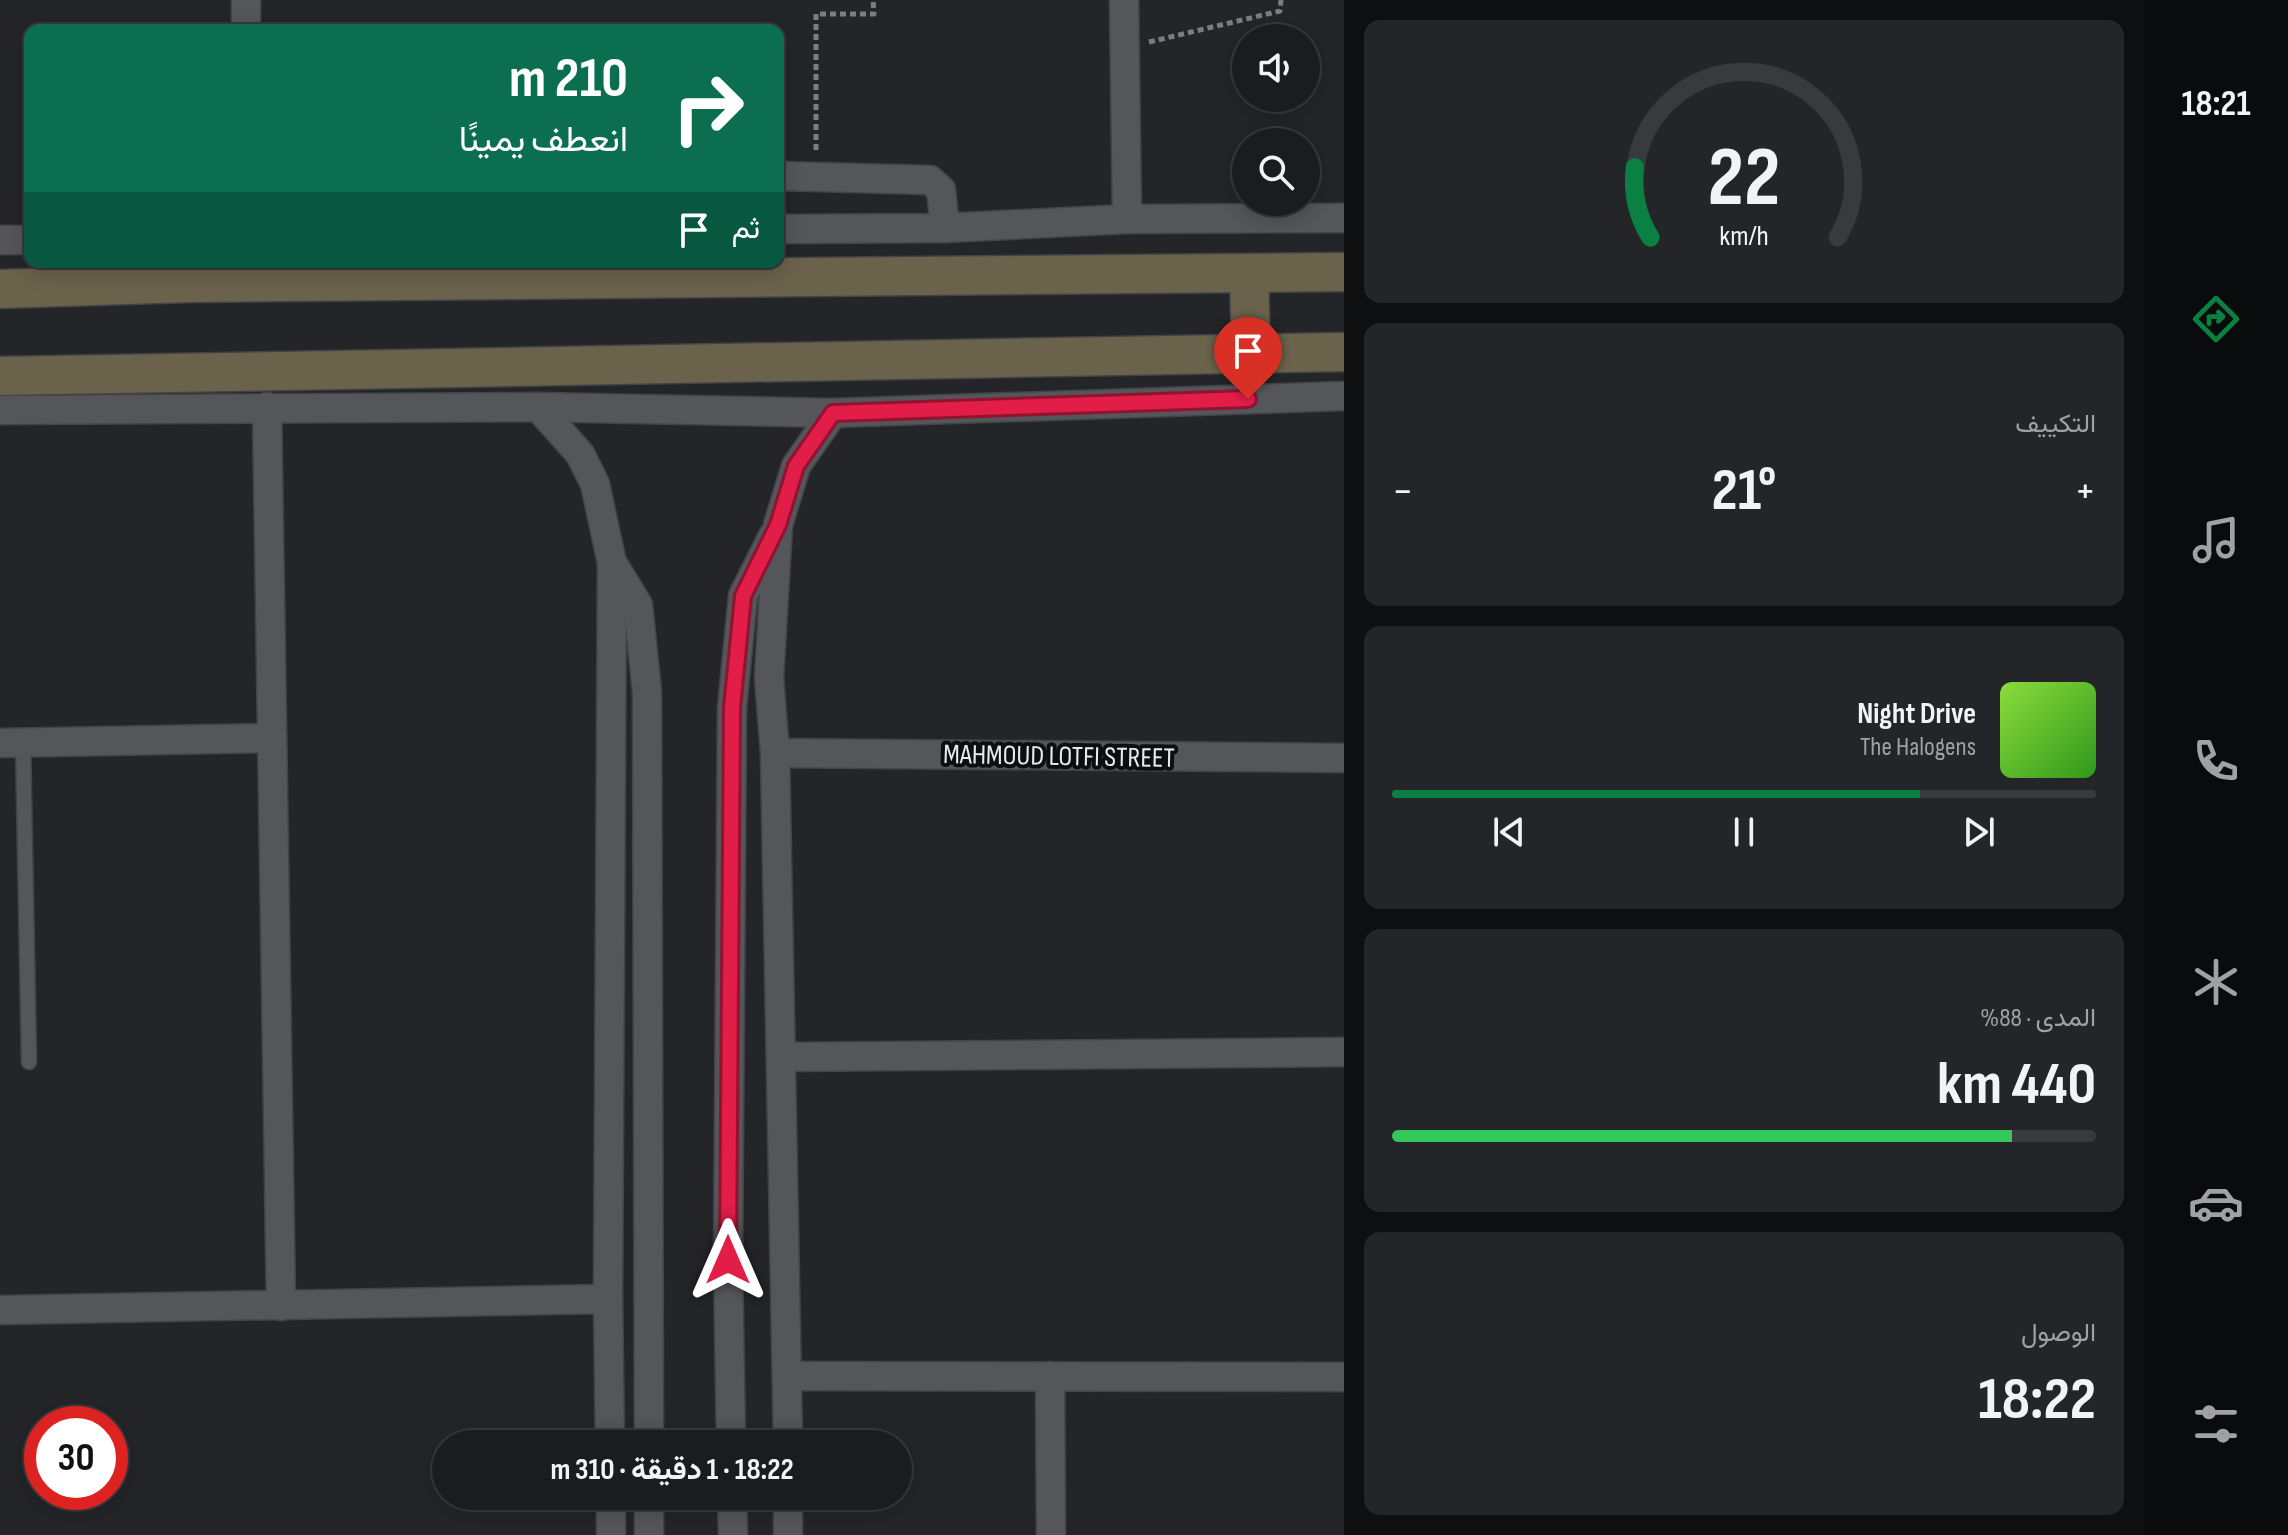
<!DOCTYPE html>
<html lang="ar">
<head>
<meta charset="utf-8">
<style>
	:root { --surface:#1a1c1f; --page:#232528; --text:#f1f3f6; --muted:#9fa1a4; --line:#383a3d; --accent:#0b8043 }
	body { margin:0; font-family:"Sofia Sans Condensed",Vazirmatn,sans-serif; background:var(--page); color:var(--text); direction:rtl; height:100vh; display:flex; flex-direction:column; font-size:30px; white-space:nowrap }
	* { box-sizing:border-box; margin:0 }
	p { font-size:26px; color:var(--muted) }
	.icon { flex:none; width:44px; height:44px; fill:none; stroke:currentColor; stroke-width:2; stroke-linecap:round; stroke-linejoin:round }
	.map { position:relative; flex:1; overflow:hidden; direction:ltr }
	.drawer { display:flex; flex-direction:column; gap:20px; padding:20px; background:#0e0f11; width:800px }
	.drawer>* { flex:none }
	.top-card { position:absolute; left:24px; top:24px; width:760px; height:244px; border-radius:16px; box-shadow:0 4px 20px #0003,0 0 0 2px var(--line); direction:rtl; background:#0b6e4f; color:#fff; overflow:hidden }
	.tools { position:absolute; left:1232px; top:24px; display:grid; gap:16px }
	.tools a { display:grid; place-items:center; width:88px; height:88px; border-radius:50%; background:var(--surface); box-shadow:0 4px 20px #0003,0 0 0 2px var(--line); font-size:40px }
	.speed { position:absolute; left:24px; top:1406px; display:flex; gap:16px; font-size:40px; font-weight:700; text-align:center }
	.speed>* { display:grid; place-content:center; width:104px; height:104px; border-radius:50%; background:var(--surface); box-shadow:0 4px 20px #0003,0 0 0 2px var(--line); line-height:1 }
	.speed .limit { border:12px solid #d22; background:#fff; color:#111 }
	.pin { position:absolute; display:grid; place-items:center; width:68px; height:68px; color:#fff; margin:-82px -34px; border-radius:50% 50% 50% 0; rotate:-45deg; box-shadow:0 0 8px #0007 }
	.pin .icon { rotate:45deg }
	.me { position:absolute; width:88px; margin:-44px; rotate:0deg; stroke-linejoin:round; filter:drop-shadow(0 0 6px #0008) }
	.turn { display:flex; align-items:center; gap:28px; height:168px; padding:0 24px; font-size:36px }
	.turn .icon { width:104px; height:104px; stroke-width:2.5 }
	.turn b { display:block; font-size:56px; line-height:68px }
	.then { display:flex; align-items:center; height:76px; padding:0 24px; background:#0003; gap:16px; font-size:30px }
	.big { font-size:60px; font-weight:700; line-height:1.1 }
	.drawer .widget { flex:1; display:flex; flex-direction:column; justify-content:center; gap:12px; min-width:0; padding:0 28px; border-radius:16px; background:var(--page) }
	.drawer .dial { align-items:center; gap:0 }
	.dial svg { height:208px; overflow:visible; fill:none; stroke:var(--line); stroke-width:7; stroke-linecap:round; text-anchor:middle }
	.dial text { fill:var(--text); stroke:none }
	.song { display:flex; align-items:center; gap:24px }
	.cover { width:96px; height:96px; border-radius:12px; background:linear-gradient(135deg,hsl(90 70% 55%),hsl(110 70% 35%)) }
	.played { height:8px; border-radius:4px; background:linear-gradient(90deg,var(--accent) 75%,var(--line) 75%) }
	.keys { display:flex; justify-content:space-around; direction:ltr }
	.heat { display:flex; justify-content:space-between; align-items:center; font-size:44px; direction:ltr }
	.charge { height:12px; border-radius:6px; background:linear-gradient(90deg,#34c759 88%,var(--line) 0) }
	.trip { position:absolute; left:432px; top:1430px; width:480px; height:80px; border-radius:40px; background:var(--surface); box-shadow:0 4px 20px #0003,0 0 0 2px var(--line); font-weight:700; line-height:80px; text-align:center; direction:rtl }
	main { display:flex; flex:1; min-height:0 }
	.tab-bar { display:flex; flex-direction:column; width:144px; justify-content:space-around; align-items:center; background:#0a0b0c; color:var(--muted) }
	.tab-bar .icon { width:56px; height:56px }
	.tab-bar .active { color:var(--accent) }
	.tab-bar b { font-size:36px; color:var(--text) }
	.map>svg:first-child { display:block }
</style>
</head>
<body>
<main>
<nav class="tab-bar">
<b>18:21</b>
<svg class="icon active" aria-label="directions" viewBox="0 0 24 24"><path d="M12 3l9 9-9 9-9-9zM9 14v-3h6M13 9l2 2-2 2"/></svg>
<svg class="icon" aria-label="music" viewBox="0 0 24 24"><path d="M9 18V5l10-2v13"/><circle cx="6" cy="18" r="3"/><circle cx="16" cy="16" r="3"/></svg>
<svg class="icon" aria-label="phone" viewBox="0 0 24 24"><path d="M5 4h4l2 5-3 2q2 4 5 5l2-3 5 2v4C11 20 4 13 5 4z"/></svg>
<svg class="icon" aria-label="climate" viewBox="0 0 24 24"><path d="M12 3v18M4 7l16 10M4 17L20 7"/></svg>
<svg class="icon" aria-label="car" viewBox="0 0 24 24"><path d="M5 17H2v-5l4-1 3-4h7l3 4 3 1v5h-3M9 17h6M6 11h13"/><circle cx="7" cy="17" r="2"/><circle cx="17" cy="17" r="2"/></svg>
<svg class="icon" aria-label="filters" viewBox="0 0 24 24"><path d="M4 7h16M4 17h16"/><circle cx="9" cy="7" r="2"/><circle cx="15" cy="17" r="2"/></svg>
</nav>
<section class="drawer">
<div class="widget dial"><svg viewBox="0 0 100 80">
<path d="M14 69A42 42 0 1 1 86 69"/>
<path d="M14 69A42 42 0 0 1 8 42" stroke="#0b8043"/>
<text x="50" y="56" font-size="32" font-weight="700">22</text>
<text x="50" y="72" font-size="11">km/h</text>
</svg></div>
<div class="widget"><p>التكييف</p>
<div class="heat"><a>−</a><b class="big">21°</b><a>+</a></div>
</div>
<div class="widget">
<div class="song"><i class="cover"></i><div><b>Night Drive</b><p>The Halogens</p></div></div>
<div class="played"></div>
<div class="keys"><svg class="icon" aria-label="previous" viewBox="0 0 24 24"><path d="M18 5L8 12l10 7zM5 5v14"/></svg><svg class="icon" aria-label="pause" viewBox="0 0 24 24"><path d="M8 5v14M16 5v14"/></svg><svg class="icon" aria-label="next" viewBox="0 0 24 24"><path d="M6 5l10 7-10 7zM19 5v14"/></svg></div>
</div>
<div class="widget"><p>المدى · 88%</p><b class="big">440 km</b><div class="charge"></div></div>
<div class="widget"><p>الوصول</p><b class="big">18:22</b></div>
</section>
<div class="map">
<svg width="1344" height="1535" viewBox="0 0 1344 1535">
	<rect width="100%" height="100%" fill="#232529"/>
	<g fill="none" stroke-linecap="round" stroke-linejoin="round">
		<defs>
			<path id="lane" d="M23,742L29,1062"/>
			<g id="street">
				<path d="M1124,0L1127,219"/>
				<path d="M246,30V0"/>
				<path d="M778,176L930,180L941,190L945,228"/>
				<path d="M778,229L945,228L1127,219L1344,218"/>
				<path d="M0,240H30"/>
				<path d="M267,407L281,1306"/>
				<path d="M538,407L580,454L595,484L612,563L608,1299L610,1444"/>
				<path d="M0,410L538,407L833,413L1344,396"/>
				<path d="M613,564L638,605L647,692L649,1444"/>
				<path d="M0,743L272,738"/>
				<path d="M775,753L1344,758"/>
				<path d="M781,1057L1344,1052"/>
				<path d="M0,1310L608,1299"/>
				<path d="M787,1376L1344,1377"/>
				<path d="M1050,1376L1051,1535"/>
				<path d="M731,1444L728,1260L732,708L743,596L773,536"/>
				<path d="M788,1444L775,753L769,678L778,525L796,466L833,413"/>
				<path d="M611,1496V1535"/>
				<path d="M649,1496V1535"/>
				<path d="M732,1496L733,1535"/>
				<path d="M788,1496V1535"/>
			</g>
			<g id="secondary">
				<path d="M1249,273L1251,354"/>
				<path d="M0,289L188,283L1344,272"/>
				<path d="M0,376L1344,352"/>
			</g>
		</defs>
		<use href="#lane" stroke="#424346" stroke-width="17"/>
		<use href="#street" stroke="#424346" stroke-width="31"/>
		<use href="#secondary" stroke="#424346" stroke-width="41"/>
		<g stroke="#7b7d80" stroke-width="5" stroke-dasharray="6 4" stroke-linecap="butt">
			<path d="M1149,42L1280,11L1281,0"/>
			<path d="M816,150V14H874L873,0"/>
		</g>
		<use href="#lane" stroke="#54565a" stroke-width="14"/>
		<use href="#street" stroke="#54565a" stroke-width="28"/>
		<use href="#secondary" stroke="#6b624b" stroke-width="38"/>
	</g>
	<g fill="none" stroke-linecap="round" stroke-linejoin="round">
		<defs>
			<path id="route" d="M728,1260L732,708L743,596L778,525L796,466L833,413L1248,399"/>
		</defs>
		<use href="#route" stroke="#92132f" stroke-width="20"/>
		<use href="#route" stroke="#e11d48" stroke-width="14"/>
	</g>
	<g text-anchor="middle" stroke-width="8" stroke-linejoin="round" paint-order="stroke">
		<g font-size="28" fill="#e9eaed" stroke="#0d0e10">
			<text transform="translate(1059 755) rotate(1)" y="10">MAHMOUD LOTFI STREET</text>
		</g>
	</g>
</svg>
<div class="tools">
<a><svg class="icon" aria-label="sound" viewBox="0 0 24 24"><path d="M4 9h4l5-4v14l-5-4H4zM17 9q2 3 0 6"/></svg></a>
<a><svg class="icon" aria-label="search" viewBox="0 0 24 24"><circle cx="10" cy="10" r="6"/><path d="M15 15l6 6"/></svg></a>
</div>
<div class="speed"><div class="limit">30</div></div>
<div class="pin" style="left:1248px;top:399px;background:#d93025"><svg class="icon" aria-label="arrive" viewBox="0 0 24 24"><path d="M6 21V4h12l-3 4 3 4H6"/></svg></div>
<svg class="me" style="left:728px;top:1260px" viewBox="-20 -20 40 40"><path d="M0-17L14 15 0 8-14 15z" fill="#e11d48" stroke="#fff" stroke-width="4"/></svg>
<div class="trip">18:22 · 1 دقيقة · 310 m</div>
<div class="top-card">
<div class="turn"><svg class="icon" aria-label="right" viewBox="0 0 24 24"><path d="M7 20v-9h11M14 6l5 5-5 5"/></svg><div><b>210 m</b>انعطف يمينًا</div></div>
<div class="then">ثم<svg class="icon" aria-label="arrive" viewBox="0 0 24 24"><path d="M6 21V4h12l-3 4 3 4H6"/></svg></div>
</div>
</div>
</main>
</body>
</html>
